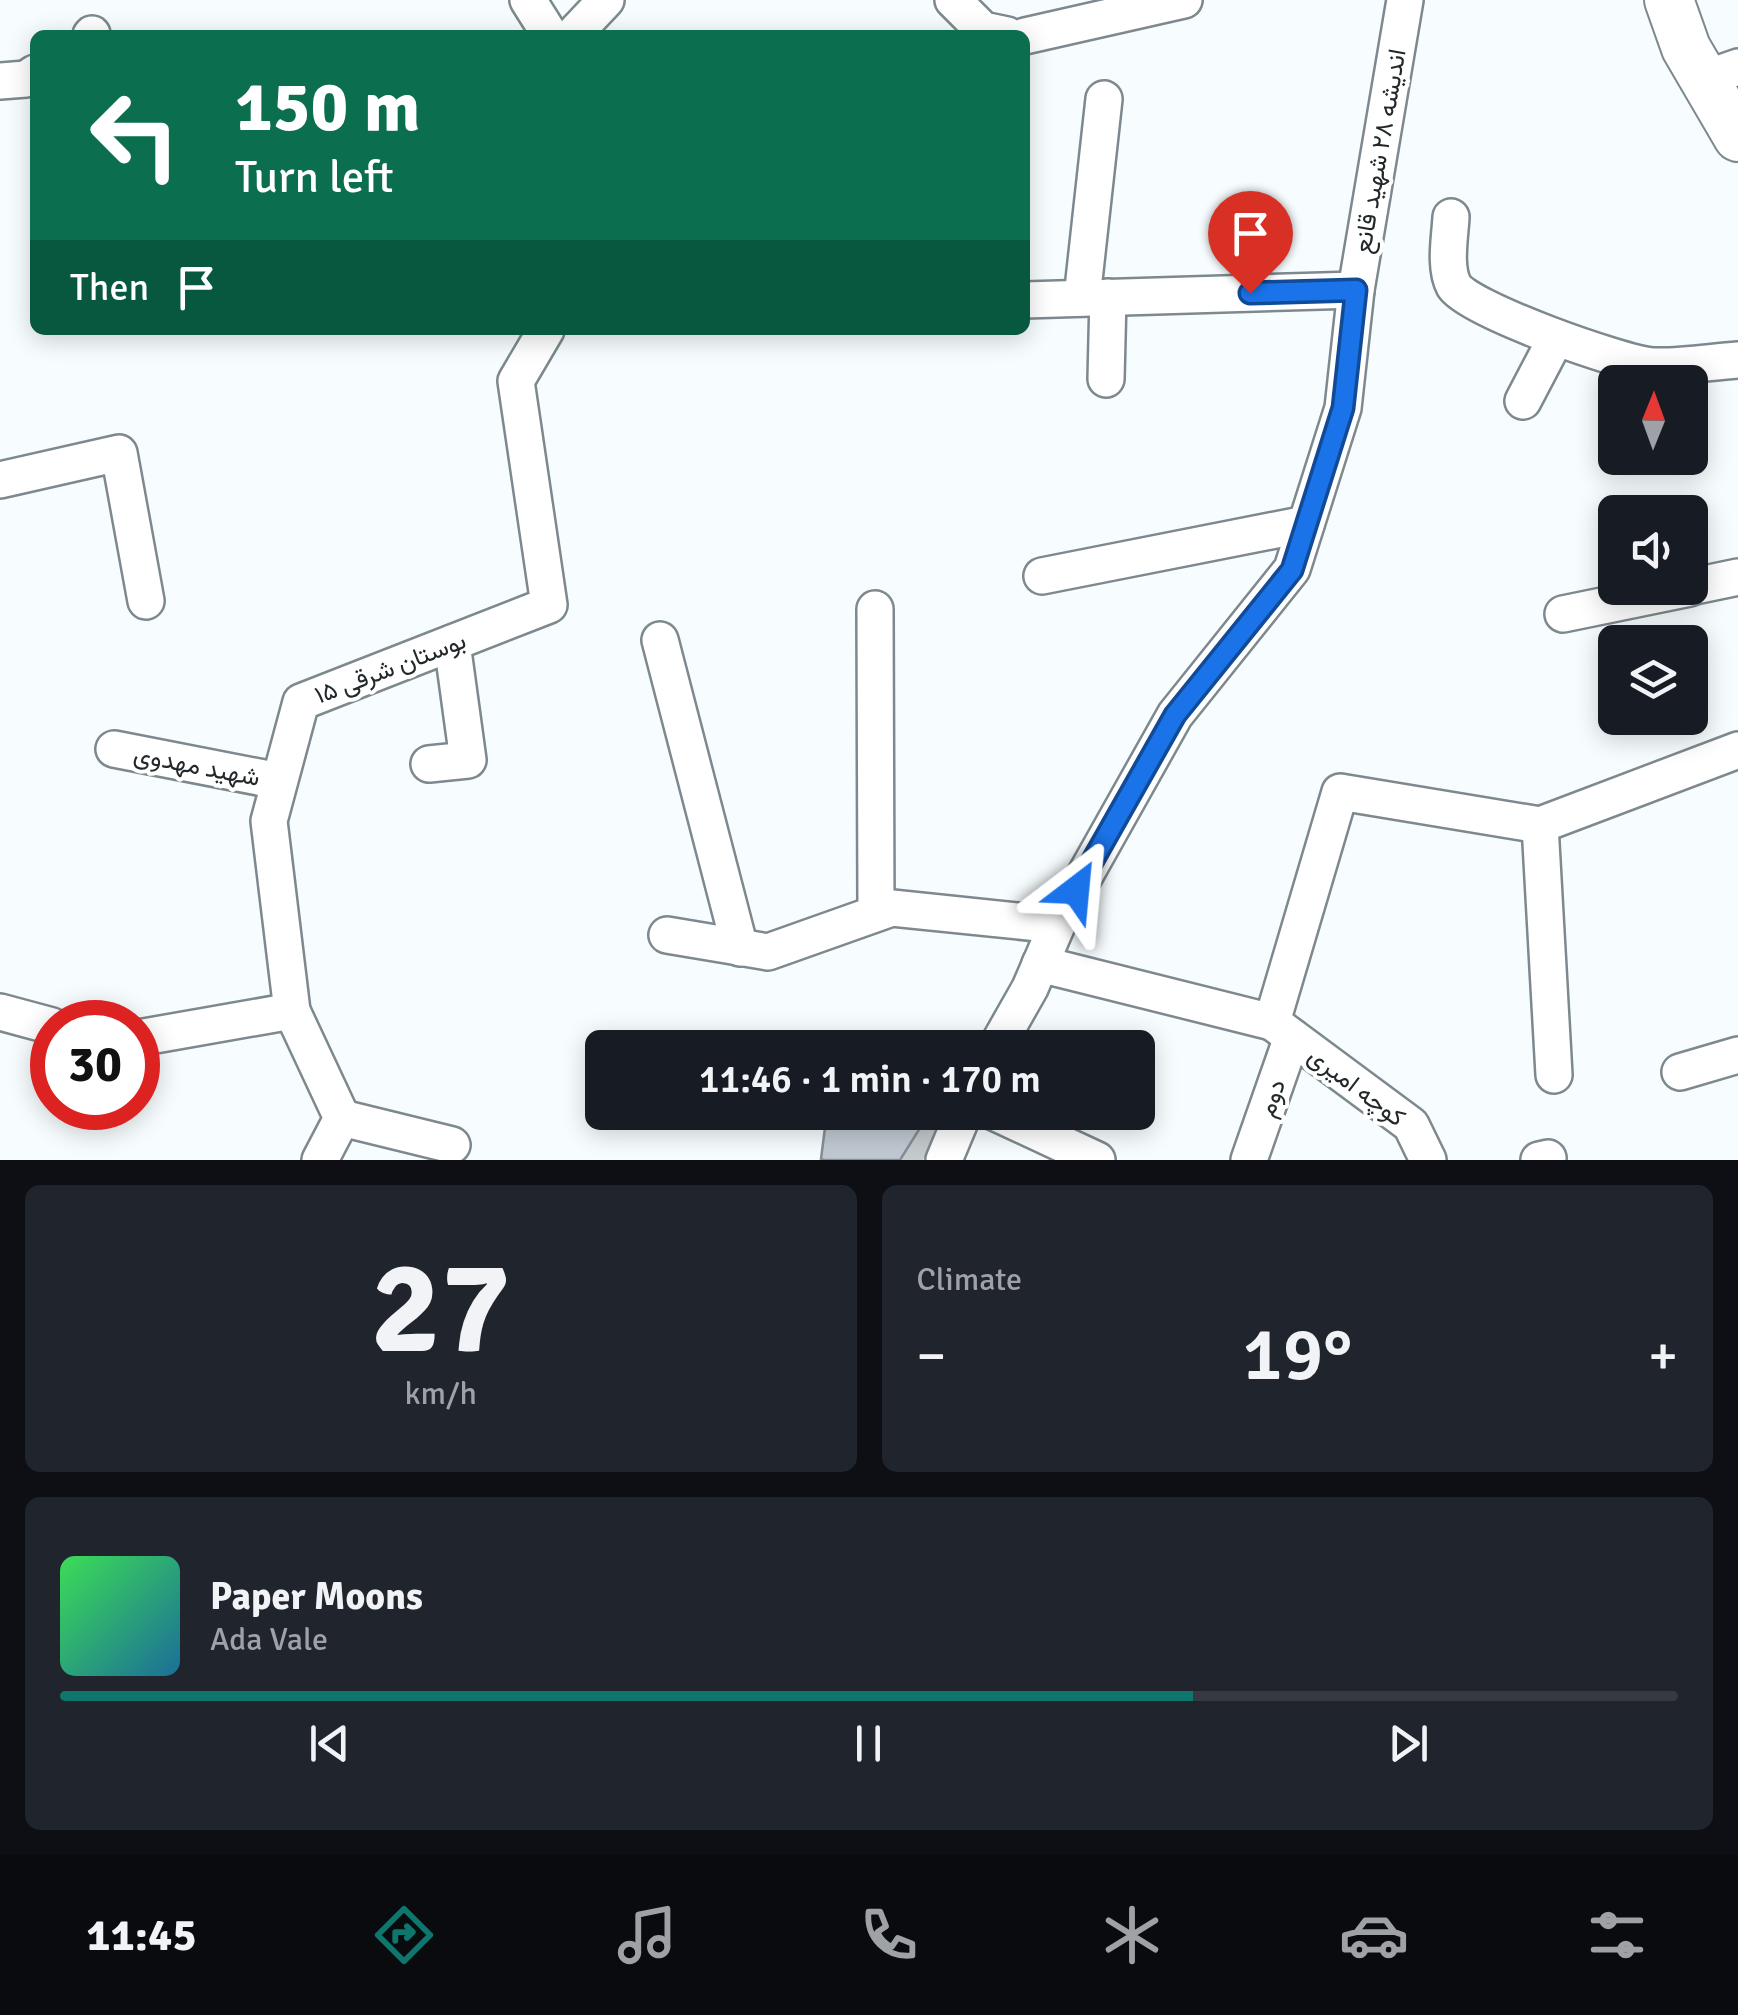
<!DOCTYPE html>
<html lang="en">
<head>
<meta charset="utf-8">
<style>
	:root { --surface:#171b24; --page:#20242c; --text:#f1f3f6; --muted:#9ea1a6; --line:#363941; --accent:#0f766e }
	body { margin:0; font-family:Signika,Vazirmatn,sans-serif; background:var(--page); color:var(--text); height:100vh; display:flex; flex-direction:column; font-size:38px; white-space:nowrap }
	* { box-sizing:border-box; margin:0 }
	p { font-size:32px; color:var(--muted) }
	.icon { flex:none; width:55px; height:55px; fill:none; stroke:currentColor; stroke-width:2; stroke-linecap:round; stroke-linejoin:round }
	.map { position:relative; height:1160px; overflow:hidden }
	.details { display:flex; flex-direction:column; gap:25px; padding:25px; background:#0d0f14; flex:1 }
	.details>* { flex:none }
	.banner { position:absolute; left:30px; top:30px; width:1000px; height:305px; border-radius:15px; box-shadow:0 5px 25px #0003; background:#0b6e4f; color:#fff; overflow:hidden }
	.needle { width:65px; rotate:1deg }
	.buttons { position:absolute; left:1598px; top:365px; display:grid; gap:20px }
	.buttons a { display:grid; place-items:center; width:110px; height:110px; border-radius:15px; background:var(--surface); box-shadow:0 5px 25px #0003; font-size:50px }
	.speed { position:absolute; left:30px; top:1000px; display:flex; gap:20px; font-size:50px; font-weight:700; text-align:center }
	.speed>* { display:grid; place-content:center; width:130px; height:130px; border-radius:50%; background:var(--surface); box-shadow:0 5px 25px #0003; line-height:1 }
	.speed .limit { border:15px solid #d22; background:#fff; color:#111 }
	.pin { position:absolute; display:grid; place-items:center; width:85px; height:85px; color:#fff; margin:-102px -42px; border-radius:50% 50% 50% 0; rotate:-45deg; box-shadow:0 0 10px #0007 }
	.pin .icon { rotate:45deg }
	.me { position:absolute; width:110px; margin:-55px; rotate:29deg; stroke-linejoin:round; filter:drop-shadow(0 0 8px #0008) }
	.turn { display:flex; align-items:center; gap:35px; height:210px; padding:0 40px; font-size:45px }
	.turn .icon { width:130px; height:130px; stroke-width:2.5 }
	.turn b { display:block; font-size:70px; line-height:85px }
	.then { display:flex; align-items:center; height:95px; padding:0 40px; background:#0003; gap:20px; font-size:38px }
	.big { font-size:75px; font-weight:600; line-height:1.1 }
	.details .widget { flex:1; display:flex; flex-direction:column; justify-content:center; gap:15px; min-width:0; padding:0 35px; border-radius:15px; background:var(--page) }
	.details .dial { align-items:center; gap:0 }
	.dial b { font-size:130px; line-height:1 }
	.song { display:flex; align-items:center; gap:30px }
	.cover { width:120px; height:120px; border-radius:15px; background:linear-gradient(135deg,hsl(130 70% 55%),hsl(200 70% 35%)) }
	.played { height:10px; border-radius:5px; background:linear-gradient(90deg,var(--accent) 70%,var(--line) 70%) }
	.keys { display:flex; justify-content:space-around; direction:ltr }
	.heat { display:flex; justify-content:space-between; align-items:center; font-size:55px; direction:ltr }
	.details .tiles { flex:1; display:grid; gap:25px; grid-template-columns:1fr 1fr }
	.widget:last-child { grid-column:span 2 }
	.trip { position:absolute; left:585px; top:1030px; width:570px; height:100px; border-radius:15px; background:var(--surface); box-shadow:0 5px 25px #0003; font-weight:600; line-height:100px; text-align:center }
	.tab-bar { display:flex; height:160px; justify-content:space-around; align-items:center; background:#090b0e; color:var(--muted) }
	.tab-bar .icon { width:70px; height:70px }
	.tab-bar .current { color:var(--accent) }
	.tab-bar b { font-size:45px; color:var(--text) }
	.map>svg:first-child { display:block }
</style>
</head>
<body>
<div class="map">
<svg width="1738" height="1160" viewBox="0 0 1738 1160">
	<rect width="100%" height="100%" fill="#f7fdff"/>
	<path fill="#0003" d="M830,1112H953L923,1160H826Z"/>
	<path fill="#c0c9d2" stroke="#868f97" stroke-width="2.5" d="M827,1112H930L900,1160H824L821,1159Z"/>
	<g fill="none" stroke-linecap="round" stroke-linejoin="round">
		<defs>
			<g id="street">
				<path d="M528,0L550,35"/>
				<path d="M953,0L983,30L1007,35"/>
				<path d="M91,35L92,34"/>
				<path d="M573,35L606,0"/>
				<path d="M1025,36L1184,0"/>
				<path d="M1704,79L1738,67"/>
				<path d="M0,81L26,79L35,73"/>
				<path d="M1451,217C1450,237 1444,267 1454,286C1467,309 1623,364 1653,366C1681,367 1710,362 1738,360"/>
				<path d="M1082,298L1104,99"/>
				<path d="M1025,300L1356,290"/>
				<path d="M1106,379L1108,297"/>
				<path d="M1523,401L1556,338"/>
				<path d="M0,480L119,453L146,601"/>
				<path d="M1042,576L1306,524"/>
				<path d="M1690,587L1738,577"/>
				<path d="M875,609L876,913"/>
				<path d="M1563,614L1690,588"/>
				<path d="M660,640L740,948"/>
				<path d="M114,749L279,781"/>
				<path d="M429,764L468,760L452,643"/>
				<path d="M1540,825L1554,1075"/>
				<path d="M667,935L768,952L892,908L1057,925"/>
				<path d="M1040,964L1272,1022L1340,792L1540,825L1738,750"/>
				<path d="M0,1012L52,1026"/>
				<path d="M1272,1022L1411,1125L1428,1160"/>
				<path d="M138,1038L292,1011"/>
				<path d="M996,1048L1030,988L1057,925L1175,715L1292,569L1343,408L1356,290L1405,0"/>
				<path d="M1680,1072L1738,1055"/>
				<path d="M994,1112L1097,1160"/>
				<path d="M342,1118L452,1145"/>
				<path d="M320,1160L342,1118L292,1011L269,821L301,702L549,605L516,381L546,330"/>
				<path d="M944,1160L964,1112"/>
				<path d="M1249,1160L1292,1037"/>
				<path d="M1539,1160L1548,1158"/>
			</g>
			<path id="secondary" d="M1669,0L1686,48L1738,137"/>
		</defs>
		<use href="#street" stroke="#7d898e" stroke-width="40"/>
		<use href="#secondary" stroke="#7d898e" stroke-width="52"/>
		<use href="#street" stroke="#fff" stroke-width="35"/>
		<use href="#secondary" stroke="#fff" stroke-width="48"/>
	</g>
	<g fill="none" stroke-linecap="round" stroke-linejoin="round">
		<defs>
			<path id="route" d="M1076,890L1175,715L1292,570L1343,408L1356,290L1250,293"/>
		</defs>
		<use href="#route" stroke="#114b97" stroke-width="25"/>
		<use href="#route" stroke="#1a73e8" stroke-width="18"/>
	</g>
	<g text-anchor="middle" stroke-width="8" stroke-linejoin="round" paint-order="stroke">
		<g font-size="25" fill="#222729" stroke="#fff">
			<text transform="translate(1379 151) rotate(-80)" y="9">اندیشه ۲۸ شهید قانع</text>
			<text transform="translate(390 667) rotate(-21)" y="9">بوستان شرقی ۱۵</text>
			<text transform="translate(197 765) rotate(11)" y="9">شهید مهدوی</text>
			<text transform="translate(1357 1086) rotate(37)" y="9">کوچه امیری</text>
			<text transform="translate(1271 1098) rotate(-71)" y="9">دوم</text>
		</g>
	</g>
</svg>
<div class="buttons">
<a><svg class="needle" viewBox="-14 -14 28 28"><path d="M0-13l5 13h-10z" fill="#e53935"/><path d="M0 13l5-13h-10z" fill="#9ea1a6"/></svg></a>
<a><svg class="icon" aria-label="sound" viewBox="0 0 24 24"><path d="M4 9h4l5-4v14l-5-4H4zM17 9q2 3 0 6"/></svg></a>
<a><svg class="icon" aria-label="layers" viewBox="0 0 24 24"><path d="M12 4l9 5-9 5-9-5zM3 14l9 5 9-5"/></svg></a>
</div>
<div class="speed"><div class="limit">30</div></div>
<div class="pin" style="left:1250px;top:293px;background:#d93025"><svg class="icon" aria-label="arrive" viewBox="0 0 24 24"><path d="M6 21V4h12l-3 4 3 4H6"/></svg></div>
<svg class="me" style="left:1076px;top:890px" viewBox="-20 -20 40 40"><path d="M0-17L14 15 0 8-14 15z" fill="#1a73e8" stroke="#fff" stroke-width="4"/></svg>
<div class="trip">11:46 · 1 min · 170 m</div>
<div class="banner">
<div class="turn"><svg class="icon" aria-label="left" viewBox="0 0 24 24"><path d="M17 20v-9H6M10 6l-5 5 5 5"/></svg><div><b>150 m</b>Turn left</div></div>
<div class="then">Then<svg class="icon" aria-label="arrive" viewBox="0 0 24 24"><path d="M6 21V4h12l-3 4 3 4H6"/></svg></div>
</div>
</div>
<section class="details">
<div class="tiles">
<div class="widget dial"><b>27</b><p>km/h</p></div>
<div class="widget"><p>Climate</p>
<div class="heat"><a>−</a><b class="big">19°</b><a>+</a></div>
</div>
<div class="widget">
<div class="song"><i class="cover"></i><div><b>Paper Moons</b><p>Ada Vale</p></div></div>
<div class="played"></div>
<div class="keys"><svg class="icon" aria-label="previous" viewBox="0 0 24 24"><path d="M18 5L8 12l10 7zM5 5v14"/></svg><svg class="icon" aria-label="pause" viewBox="0 0 24 24"><path d="M8 5v14M16 5v14"/></svg><svg class="icon" aria-label="next" viewBox="0 0 24 24"><path d="M6 5l10 7-10 7zM19 5v14"/></svg></div>
</div>
</div>
</section>
<nav class="tab-bar">
<b>11:45</b>
<svg class="icon current" aria-label="directions" viewBox="0 0 24 24"><path d="M12 3l9 9-9 9-9-9zM9 14v-3h6M13 9l2 2-2 2"/></svg>
<svg class="icon" aria-label="music" viewBox="0 0 24 24"><path d="M9 18V5l10-2v13"/><circle cx="6" cy="18" r="3"/><circle cx="16" cy="16" r="3"/></svg>
<svg class="icon" aria-label="phone" viewBox="0 0 24 24"><path d="M5 4h4l2 5-3 2q2 4 5 5l2-3 5 2v4C11 20 4 13 5 4z"/></svg>
<svg class="icon" aria-label="climate" viewBox="0 0 24 24"><path d="M12 3v18M4 7l16 10M4 17L20 7"/></svg>
<svg class="icon" aria-label="car" viewBox="0 0 24 24"><path d="M5 17H2v-5l4-1 3-4h7l3 4 3 1v5h-3M9 17h6M6 11h13"/><circle cx="7" cy="17" r="2"/><circle cx="17" cy="17" r="2"/></svg>
<svg class="icon" aria-label="filters" viewBox="0 0 24 24"><path d="M4 7h16M4 17h16"/><circle cx="9" cy="7" r="2"/><circle cx="15" cy="17" r="2"/></svg>
</nav>
</body>
</html>
